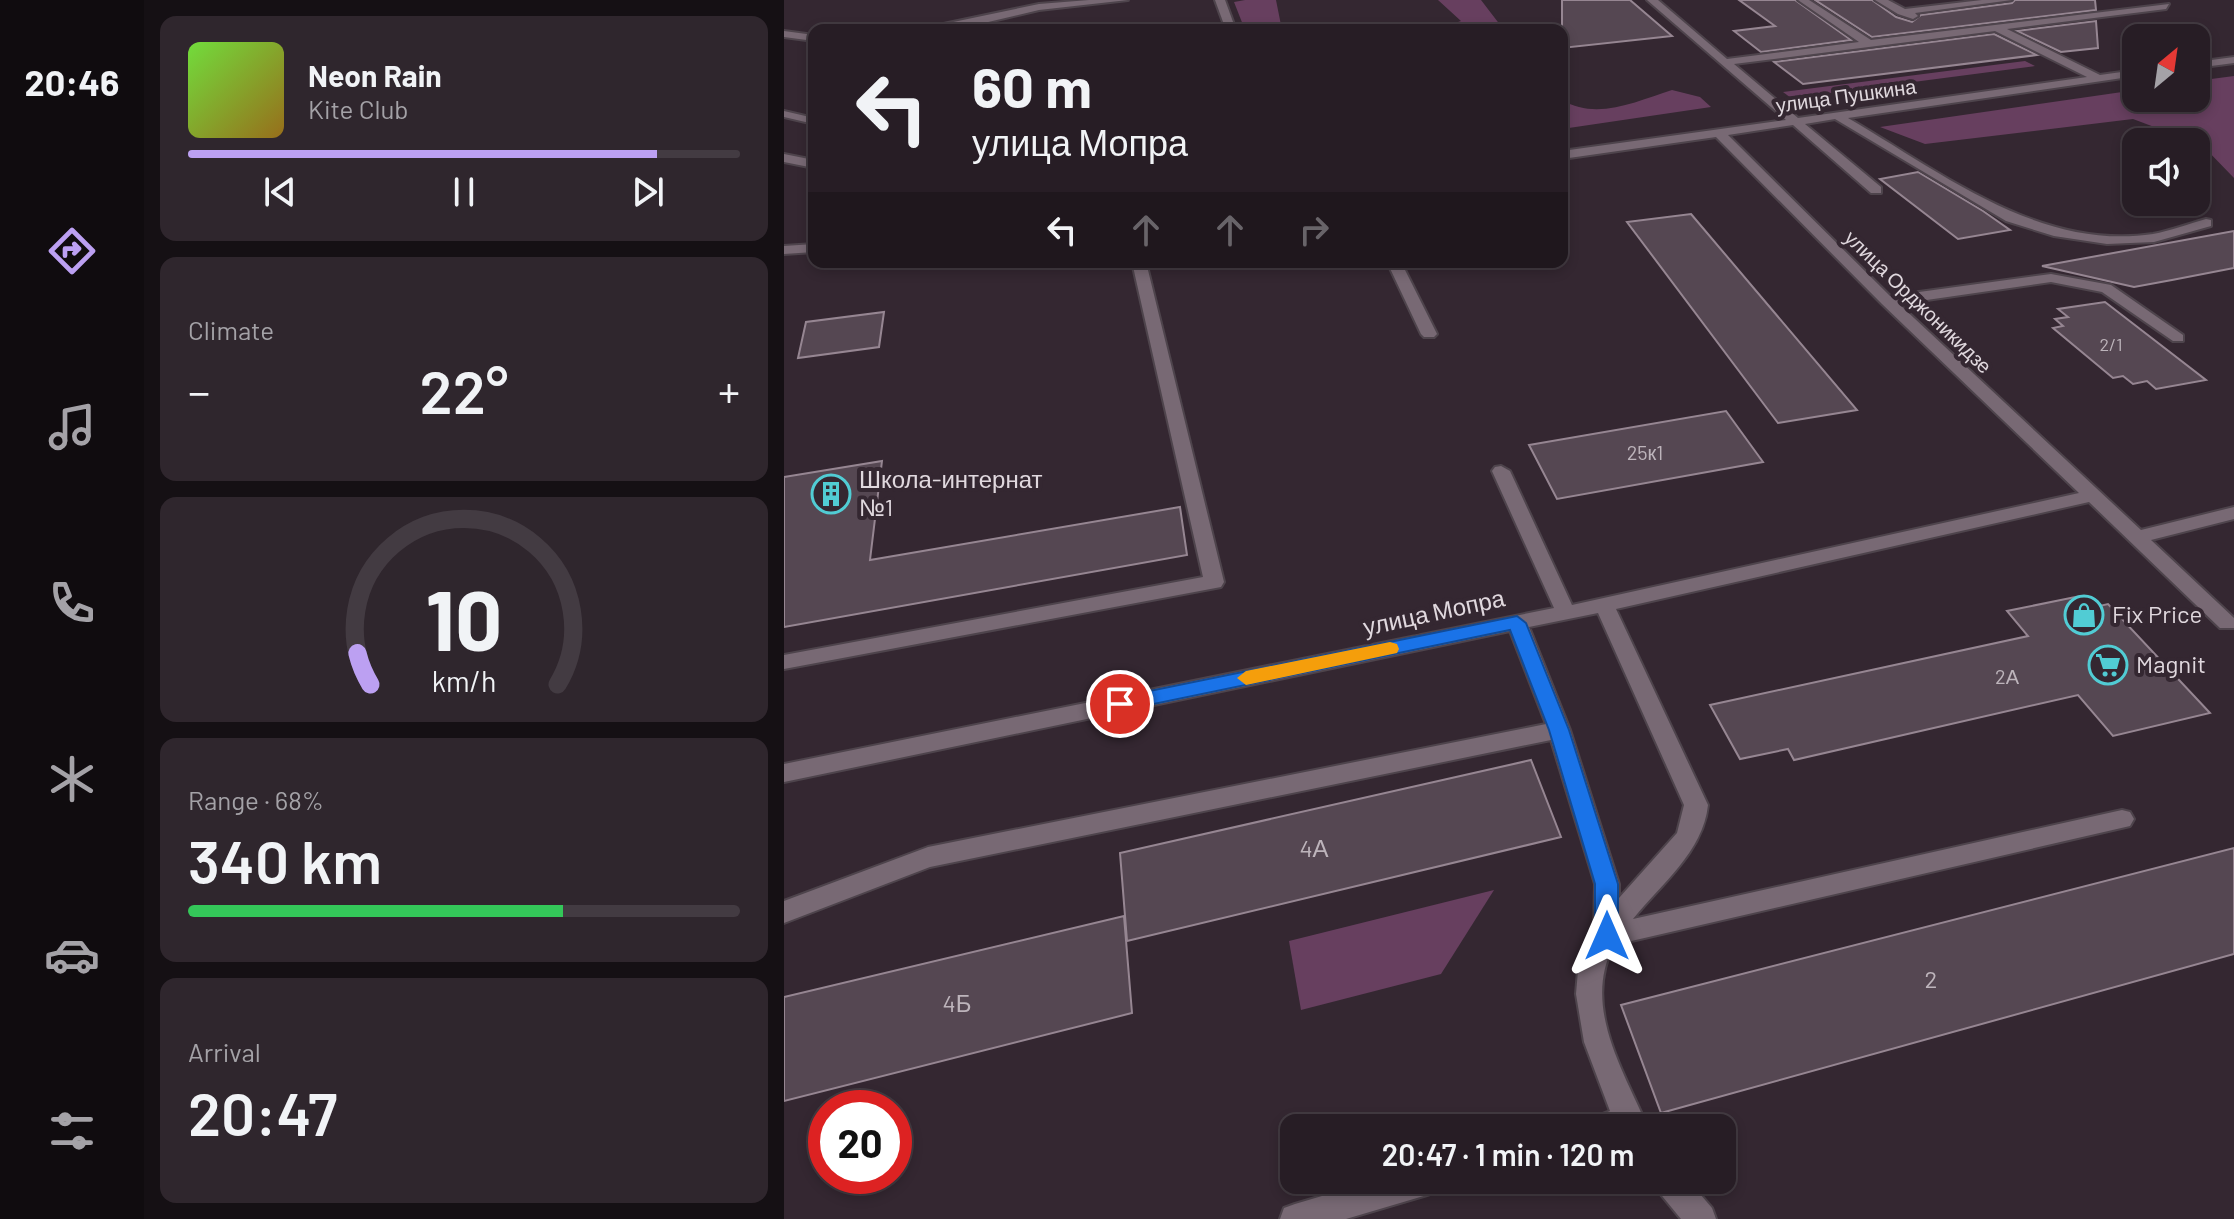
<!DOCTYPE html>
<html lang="en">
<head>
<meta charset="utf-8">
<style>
	:root { --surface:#271d25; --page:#2f262d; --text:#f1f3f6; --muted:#a4a2a7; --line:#433b42; --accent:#bca0f2 }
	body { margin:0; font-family:Barlow,sans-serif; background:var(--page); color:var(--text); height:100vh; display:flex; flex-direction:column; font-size:30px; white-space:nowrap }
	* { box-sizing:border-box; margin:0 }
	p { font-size:26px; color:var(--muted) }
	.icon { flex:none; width:44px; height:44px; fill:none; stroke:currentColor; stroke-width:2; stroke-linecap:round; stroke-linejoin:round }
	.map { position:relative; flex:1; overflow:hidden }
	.side { display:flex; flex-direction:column; gap:16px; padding:16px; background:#151014; width:640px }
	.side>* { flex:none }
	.banner { position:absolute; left:24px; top:24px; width:760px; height:244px; border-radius:16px; box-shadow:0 4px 12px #0003,0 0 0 2px var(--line); background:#271d25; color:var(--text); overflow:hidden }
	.needle { width:52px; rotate:29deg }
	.controls { position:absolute; left:1338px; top:24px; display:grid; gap:16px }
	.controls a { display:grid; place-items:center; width:88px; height:88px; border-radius:16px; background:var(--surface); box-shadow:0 4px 12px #0003,0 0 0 2px var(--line); font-size:40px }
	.speed { position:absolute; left:24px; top:1090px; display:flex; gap:16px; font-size:40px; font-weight:700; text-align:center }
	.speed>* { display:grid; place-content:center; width:104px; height:104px; border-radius:50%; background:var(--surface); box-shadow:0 4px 12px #0003,0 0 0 2px var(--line); line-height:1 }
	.speed .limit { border:12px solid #d22; background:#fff; color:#111 }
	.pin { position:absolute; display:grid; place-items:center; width:68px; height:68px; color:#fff; margin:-34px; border:4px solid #fff; border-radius:50%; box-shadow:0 2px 8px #0007 }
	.me { position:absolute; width:88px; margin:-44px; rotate:0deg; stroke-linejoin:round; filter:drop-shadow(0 0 6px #0008) }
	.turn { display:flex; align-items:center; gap:28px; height:168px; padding:0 32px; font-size:36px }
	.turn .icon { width:104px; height:104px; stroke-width:2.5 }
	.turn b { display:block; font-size:56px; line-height:68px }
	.lanes { display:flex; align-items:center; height:76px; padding:0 32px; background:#0003; justify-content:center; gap:40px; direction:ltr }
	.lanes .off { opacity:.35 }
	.big { font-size:60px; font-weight:600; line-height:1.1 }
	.side .widget { flex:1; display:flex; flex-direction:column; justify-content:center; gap:12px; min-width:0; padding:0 28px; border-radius:16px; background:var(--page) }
	.side .dial { align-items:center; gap:0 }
	.dial svg { height:208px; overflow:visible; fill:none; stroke:var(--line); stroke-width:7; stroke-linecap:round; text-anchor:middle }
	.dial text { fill:var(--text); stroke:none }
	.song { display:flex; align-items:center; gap:24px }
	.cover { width:96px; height:96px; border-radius:12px; background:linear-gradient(135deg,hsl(100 70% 55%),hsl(40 70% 35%)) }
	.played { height:8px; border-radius:4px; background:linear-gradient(90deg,var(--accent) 85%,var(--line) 85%) }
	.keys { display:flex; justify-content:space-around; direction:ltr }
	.heat { display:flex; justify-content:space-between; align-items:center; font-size:44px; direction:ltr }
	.charge { height:12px; border-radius:6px; background:linear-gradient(90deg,#34c759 68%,var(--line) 0) }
	.trip { position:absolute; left:496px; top:1114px; width:456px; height:80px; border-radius:16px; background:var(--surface); box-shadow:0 4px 12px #0003,0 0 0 2px var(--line); font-weight:600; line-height:80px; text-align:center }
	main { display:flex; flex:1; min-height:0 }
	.tabs { display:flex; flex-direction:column; width:144px; justify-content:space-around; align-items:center; background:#100c0f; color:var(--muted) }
	.tabs .icon { width:56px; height:56px }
	.tabs .selected { color:var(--accent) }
	.tabs b { font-size:36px; color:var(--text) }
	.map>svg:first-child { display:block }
</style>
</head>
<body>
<main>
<nav class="tabs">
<b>20:46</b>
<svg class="icon selected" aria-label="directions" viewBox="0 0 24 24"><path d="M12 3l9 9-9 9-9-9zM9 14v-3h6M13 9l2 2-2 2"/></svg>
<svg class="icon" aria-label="music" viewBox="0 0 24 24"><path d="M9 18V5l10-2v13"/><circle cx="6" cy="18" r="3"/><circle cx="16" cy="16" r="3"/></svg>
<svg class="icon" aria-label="phone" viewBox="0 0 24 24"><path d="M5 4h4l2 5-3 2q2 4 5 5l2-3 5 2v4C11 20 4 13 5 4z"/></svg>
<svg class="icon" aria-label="climate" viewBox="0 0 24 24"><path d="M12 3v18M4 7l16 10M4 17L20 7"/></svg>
<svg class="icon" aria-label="car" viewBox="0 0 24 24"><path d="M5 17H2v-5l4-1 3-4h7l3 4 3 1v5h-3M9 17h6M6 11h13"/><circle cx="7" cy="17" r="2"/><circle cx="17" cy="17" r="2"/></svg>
<svg class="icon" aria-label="filters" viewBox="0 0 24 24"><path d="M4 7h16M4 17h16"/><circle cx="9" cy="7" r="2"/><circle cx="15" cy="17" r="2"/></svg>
</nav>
<section class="side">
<div class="widget">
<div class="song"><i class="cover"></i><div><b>Neon Rain</b><p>Kite Club</p></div></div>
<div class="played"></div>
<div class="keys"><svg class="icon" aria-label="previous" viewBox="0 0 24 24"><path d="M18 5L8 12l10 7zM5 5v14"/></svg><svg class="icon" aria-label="pause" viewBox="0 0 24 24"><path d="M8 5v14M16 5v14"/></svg><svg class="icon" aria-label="next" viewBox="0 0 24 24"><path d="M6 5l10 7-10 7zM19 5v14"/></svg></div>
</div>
<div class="widget"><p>Climate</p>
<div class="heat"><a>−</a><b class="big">22°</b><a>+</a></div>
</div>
<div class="widget dial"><svg viewBox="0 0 100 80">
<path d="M14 69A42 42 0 1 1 86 69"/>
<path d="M14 69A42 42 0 0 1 9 57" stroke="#bca0f2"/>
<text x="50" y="56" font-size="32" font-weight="700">10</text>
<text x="50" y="72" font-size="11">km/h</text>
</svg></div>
<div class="widget"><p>Range · 68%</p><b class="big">340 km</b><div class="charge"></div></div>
<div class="widget"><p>Arrival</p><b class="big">20:47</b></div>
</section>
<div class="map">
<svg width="1450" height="1219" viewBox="0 0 1450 1219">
	<rect width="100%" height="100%" fill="#342731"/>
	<g fill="#673f5f">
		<path d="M461,0H540H492L498,30H461L450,2Z"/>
		<path d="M654,0H697L720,30H662L659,27L677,21Z"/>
		<path d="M1241,61L1251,66L1007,98L999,92Z"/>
		<path d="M1450,76V178L1418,145L1349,119L1141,144L1096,127L1352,90V98H1412V81Z"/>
		<path d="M888,90L916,97L927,107L778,129V100C813,121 853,101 888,90Z"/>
		<path d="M710,890L657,974L517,1010L505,941Z"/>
	</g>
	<g fill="#554752" stroke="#968692" stroke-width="2">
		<path d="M778,0H846L888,36L778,48Z"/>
		<path d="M955,0H1011L1067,40L977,52L950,31L991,26Z"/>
		<path d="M1031,0H1088L1112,17L1128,22L1137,15L1228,3L1231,0H1311L1312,10L1088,37Z"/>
		<path d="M1312,21L1314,48L1277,52L1233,31Z"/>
		<path d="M1210,34L1253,55L1019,84L990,62Z"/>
		<path d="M1134,172L1199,211L1226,230L1174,239L1096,179Z"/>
		<path d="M907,214L1073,410L994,423L843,222Z"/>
		<path d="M1450,231V268L1388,280L1350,287L1258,266Z"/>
		<path d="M1321,302L1422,380L1372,389L1363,381L1349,384L1339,376L1329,378L1269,328L1279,326L1271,319L1284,317L1274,309Z"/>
		<path d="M100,312L95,347L14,358L22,322Z"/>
		<path d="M942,411L979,462L773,499L745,445Z"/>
		<path d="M98,461L86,560L396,507L403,555L0,627V477Z"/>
		<path d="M1296,596L1307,608L1324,604L1426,713L1329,736L1294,695L1010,760L1004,749L956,759L926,705L1244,636L1223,611Z"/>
		<path d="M747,760L777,837L343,941L336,853Z"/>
		<path d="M1450,848V954L877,1113L837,1005Z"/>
		<path d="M340,916L348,1013L0,1101V997Z"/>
	</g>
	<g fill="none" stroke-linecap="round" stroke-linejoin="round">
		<defs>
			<g id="minor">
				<path d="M305,0H344L255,10L183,27L131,30L255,4Z"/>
				<path d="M431,0H441L452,30H442Z"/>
				<path d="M863,0H874L943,59L1075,42L1014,0H1025L1087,40L1385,4L1382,9L1223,29L1316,75L1352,70V76L1064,118C1157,172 1255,251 1369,234C1386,231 1404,224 1422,219L1427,220V226L1370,242L1323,244L1270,236L1222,221L1051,119L1021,124L1097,187V193H1087L1009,125L944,135L1106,296L1267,274L1327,285L1399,335V341H1389L1318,292L1267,282L1115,304L1357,530L1450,507V519L1367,540L1450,618V628H1436L1305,502L832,609L924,805C919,852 877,884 849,919L1338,810L1346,812L1350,819L1346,826L830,945C797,1006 841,1073 864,1128H804L808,1118L826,1111L800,1042L792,994L794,971L810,933L811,884L767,740L146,867L0,923V901L144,847L762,724L726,631L0,782V764L770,608L708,471L711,467L717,466L726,471L788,605L1295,493L1098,304L932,137L778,159V151L1002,120ZM1211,31L1303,77L1014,118L950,64ZM814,613L900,805L893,833L835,898V884L786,730L745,627Z"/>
				<path d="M1091,0H1104L1121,9L1198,0H1228L1131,13L1134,16L1129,19L1114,14Z"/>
				<path d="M0,31L30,35V41L0,37Z"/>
				<path d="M1450,57V63L1412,68V62Z"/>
				<path d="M0,111L30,118V124L0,117Z"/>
				<path d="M0,154L30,160V168L0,162Z"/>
				<path d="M30,244V252L0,254V246Z"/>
				<path d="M348,262H362L440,582L437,587L0,669V655L419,577Z"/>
				<path d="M603,262H617L653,334L650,337H640L637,334Z"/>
				<path d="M592,1180H658L654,1191L643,1195L562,1219H496L500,1208L511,1204Z"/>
				<path d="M870,1180H904L928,1208L932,1219H897L874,1191Z"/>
			</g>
		</defs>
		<use href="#minor" stroke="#4e444c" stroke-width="4"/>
		<use href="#minor" fill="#786974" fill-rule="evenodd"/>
	</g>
	<path fill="#1a73e8" stroke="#114b97" stroke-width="2" d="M733,616L742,623L785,730L834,884V936L831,943L823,946L814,943L811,936V884L765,730L726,630L336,711L329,709L326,704L329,699L336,697Z"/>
	<path fill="#f59e0b" d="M606,642L613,644L615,649L613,653L462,685L453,678L462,671Z"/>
	<defs>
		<symbol id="building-ring" viewBox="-11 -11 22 22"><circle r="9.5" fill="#342731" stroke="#51ccd4" stroke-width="1.5"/><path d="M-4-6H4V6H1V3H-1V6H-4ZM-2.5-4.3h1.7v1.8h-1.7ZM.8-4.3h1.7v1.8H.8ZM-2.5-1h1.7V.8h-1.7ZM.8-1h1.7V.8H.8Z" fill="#51ccd4"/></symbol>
		<symbol id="shop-ring" viewBox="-11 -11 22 22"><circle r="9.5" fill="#342731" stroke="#51ccd4" stroke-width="1.5"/><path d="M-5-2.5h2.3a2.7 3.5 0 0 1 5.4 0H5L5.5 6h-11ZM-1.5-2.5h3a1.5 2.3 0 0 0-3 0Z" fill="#51ccd4"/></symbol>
		<symbol id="supermarket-ring" viewBox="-11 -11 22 22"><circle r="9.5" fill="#342731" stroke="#51ccd4" stroke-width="1.5"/><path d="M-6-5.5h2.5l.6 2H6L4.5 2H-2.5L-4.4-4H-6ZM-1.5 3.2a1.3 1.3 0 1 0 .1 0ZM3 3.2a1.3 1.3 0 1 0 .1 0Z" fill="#51ccd4"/></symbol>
	</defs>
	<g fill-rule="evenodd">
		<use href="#building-ring" x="25" y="472" width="44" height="44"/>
		<use href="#shop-ring" x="1278" y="593" width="44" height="44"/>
		<use href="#supermarket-ring" x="1302" y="643" width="44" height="44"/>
	</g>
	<g text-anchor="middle" stroke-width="8" stroke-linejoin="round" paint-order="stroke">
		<g font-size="18" fill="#bdb4bb">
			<text x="1327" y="351">2/1</text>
		</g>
		<g font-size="20" fill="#e0d8de" stroke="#342731">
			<text transform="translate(1062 96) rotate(-8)" y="7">улица Пушкина</text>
			<text transform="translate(1134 302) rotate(44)" y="7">улица Орджоникидзе</text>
		</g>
		<g font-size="20" fill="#bdb4bb">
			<text x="861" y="460">25к1</text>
			<text x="1223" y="684">2А</text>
		</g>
		<g font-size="24" fill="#e0d8de" stroke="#342731" text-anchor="start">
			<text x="75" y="488">Школа-интернат<tspan x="75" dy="28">№1</tspan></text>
			<text x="1328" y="623">Fix Price</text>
			<text x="1352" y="673">Magnit</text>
		</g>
		<g font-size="24" fill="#e0d8de" stroke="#342731">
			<text transform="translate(650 613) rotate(-12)" y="8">улица Мопра</text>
		</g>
		<g font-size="24" fill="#bdb4bb">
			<text x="530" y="857">4А</text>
			<text x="1147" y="988">2</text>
			<text x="173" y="1012">4Б</text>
		</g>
	</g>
</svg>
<div class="controls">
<a><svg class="needle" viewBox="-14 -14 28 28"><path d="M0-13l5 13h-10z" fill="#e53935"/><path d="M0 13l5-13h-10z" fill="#a4a2a7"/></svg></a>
<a><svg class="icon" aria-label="sound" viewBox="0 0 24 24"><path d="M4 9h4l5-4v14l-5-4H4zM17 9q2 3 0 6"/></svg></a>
</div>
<div class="speed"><div class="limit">20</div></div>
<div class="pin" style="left:336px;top:704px;background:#d93025"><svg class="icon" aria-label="arrive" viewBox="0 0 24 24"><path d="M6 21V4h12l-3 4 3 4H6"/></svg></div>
<svg class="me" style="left:823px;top:936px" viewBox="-20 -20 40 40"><path d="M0-17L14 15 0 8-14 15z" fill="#1a73e8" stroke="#fff" stroke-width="4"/></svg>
<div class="trip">20:47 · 1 min · 120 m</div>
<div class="banner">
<div class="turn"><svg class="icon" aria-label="left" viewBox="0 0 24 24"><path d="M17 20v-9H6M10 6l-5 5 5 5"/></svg><div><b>60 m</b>улица Мопра</div></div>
<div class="lanes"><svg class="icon" aria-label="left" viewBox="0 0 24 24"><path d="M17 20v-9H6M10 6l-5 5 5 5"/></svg><svg class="icon off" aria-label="ahead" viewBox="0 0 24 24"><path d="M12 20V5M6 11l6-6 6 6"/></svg><svg class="icon off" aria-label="ahead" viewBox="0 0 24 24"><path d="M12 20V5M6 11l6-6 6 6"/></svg><svg class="icon off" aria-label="right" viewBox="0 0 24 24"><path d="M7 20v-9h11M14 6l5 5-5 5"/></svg></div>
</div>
</div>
</main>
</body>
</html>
